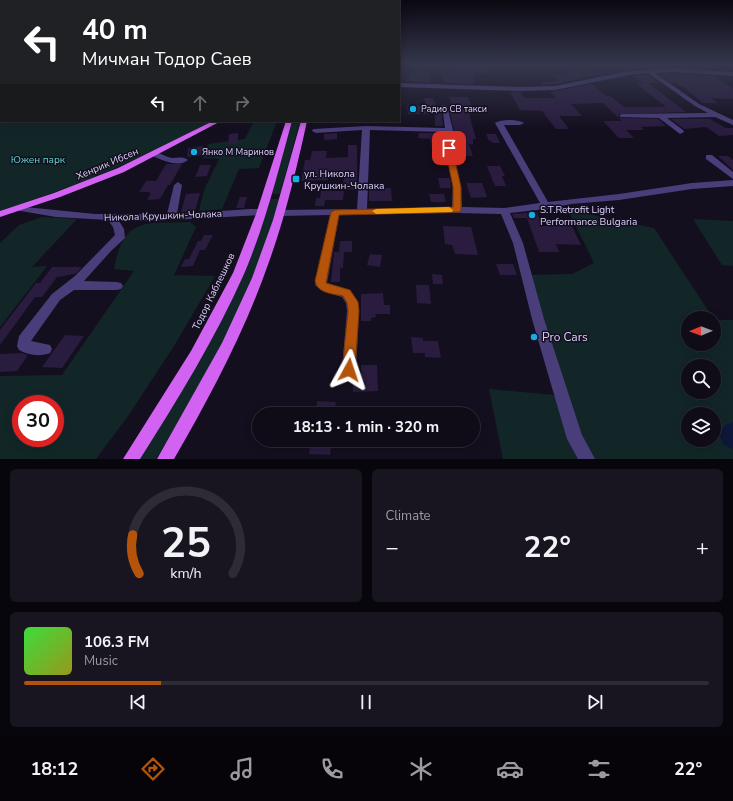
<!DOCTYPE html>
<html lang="en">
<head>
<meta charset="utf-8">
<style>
	:root { --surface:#0f0b17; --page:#181420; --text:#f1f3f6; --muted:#9b9ba1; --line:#2f2b36; --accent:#b45309 }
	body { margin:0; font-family:"Nunito Sans",sans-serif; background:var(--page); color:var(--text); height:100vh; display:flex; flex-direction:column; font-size:15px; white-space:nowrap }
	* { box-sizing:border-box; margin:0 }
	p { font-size:13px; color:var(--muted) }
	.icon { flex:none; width:22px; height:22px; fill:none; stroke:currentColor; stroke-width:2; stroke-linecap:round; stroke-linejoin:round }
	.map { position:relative; height:459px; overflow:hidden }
	.side { display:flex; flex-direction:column; gap:10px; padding:10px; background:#08060d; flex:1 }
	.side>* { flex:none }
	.top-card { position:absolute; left:0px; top:0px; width:400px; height:122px; box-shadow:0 2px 10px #0003,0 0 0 1px var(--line); background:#202124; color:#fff; overflow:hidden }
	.needle { width:26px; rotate:269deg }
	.tools { position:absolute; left:681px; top:311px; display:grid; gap:8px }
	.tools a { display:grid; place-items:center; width:40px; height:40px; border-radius:50%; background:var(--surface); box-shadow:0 2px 10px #0003,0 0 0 1px var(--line); font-size:20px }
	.speed { position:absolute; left:12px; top:395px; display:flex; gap:8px; font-size:20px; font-weight:700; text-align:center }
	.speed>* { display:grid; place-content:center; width:52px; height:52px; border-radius:50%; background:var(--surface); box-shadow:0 2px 10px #0003,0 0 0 1px var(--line); line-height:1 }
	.speed .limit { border:6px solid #d22; background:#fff; color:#111 }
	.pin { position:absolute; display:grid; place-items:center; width:34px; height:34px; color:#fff; margin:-17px; border-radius:8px; box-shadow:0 2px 6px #0006 }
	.me { position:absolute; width:44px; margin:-22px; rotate:5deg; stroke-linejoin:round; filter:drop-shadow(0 0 3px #0008) }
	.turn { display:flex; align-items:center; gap:14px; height:84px; padding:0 16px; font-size:18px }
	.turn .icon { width:52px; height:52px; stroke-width:2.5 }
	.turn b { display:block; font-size:28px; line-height:34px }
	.lanes { display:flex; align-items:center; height:38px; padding:0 16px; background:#0003; justify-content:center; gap:20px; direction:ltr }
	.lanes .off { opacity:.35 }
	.big { font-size:30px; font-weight:700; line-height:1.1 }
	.side .tile { flex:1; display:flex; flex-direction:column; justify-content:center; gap:6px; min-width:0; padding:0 14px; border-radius:6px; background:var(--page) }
	.side .dial { align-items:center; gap:0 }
	.dial svg { height:104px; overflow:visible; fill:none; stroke:var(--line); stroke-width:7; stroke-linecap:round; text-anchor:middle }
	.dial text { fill:var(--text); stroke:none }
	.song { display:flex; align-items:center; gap:12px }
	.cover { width:48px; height:48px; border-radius:6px; background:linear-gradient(135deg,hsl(120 70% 55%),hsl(60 70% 35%)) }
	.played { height:4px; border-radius:2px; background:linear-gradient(90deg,var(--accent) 20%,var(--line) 20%) }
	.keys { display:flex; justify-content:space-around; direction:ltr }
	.heat { display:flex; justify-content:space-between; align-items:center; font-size:22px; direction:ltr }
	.side .tiles { flex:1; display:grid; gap:10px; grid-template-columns:1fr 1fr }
	.tile:last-child { grid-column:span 2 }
	.trip { position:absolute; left:252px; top:407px; width:228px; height:40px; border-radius:20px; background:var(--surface); box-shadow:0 2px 10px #0003,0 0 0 1px var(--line); font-weight:700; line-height:40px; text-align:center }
	.tab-bar { display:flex; height:64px; justify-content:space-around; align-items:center; background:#060409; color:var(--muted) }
	.tab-bar .icon { width:28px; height:28px }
	.tab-bar .selected { color:var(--accent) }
	.tab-bar b { font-size:18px; color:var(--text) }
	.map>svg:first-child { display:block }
</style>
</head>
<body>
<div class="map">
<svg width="733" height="459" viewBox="0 0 733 459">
	<rect width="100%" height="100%" fill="#140f1f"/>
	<g fill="#122628" fill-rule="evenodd">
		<path d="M0,65L1,121H212C144,158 74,187 0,211Z"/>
		<path d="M227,121H277L259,168L239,169L222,209L199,211L204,190L219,159L203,158L208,144L245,139L253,123L225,122Z"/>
		<path d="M292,121H300L280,194H271Z"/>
		<path d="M269,199H279C255,293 207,377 156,459H139L157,431Z"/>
		<path d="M568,210L654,228L713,318H688V344H714V320H733V459H503L489,389L566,396L530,275L572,274L594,263ZM688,366H714V392H688ZM688,414H714V440H688Z"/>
		<path d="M42,217L77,219L32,267L47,266L0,327V243L19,225Z"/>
		<path d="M693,219L733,221V266L722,265Z"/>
		<path d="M190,222L196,227L174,275L215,276L174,346L128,416L96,459H0V376L62,375L134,271L114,269C124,216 145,224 190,222ZM21,404H55V438H21Z"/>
	</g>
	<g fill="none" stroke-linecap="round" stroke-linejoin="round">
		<path fill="#0d1739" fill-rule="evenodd" d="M733,422V449L724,445L720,436L724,426Z"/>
	</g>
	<g fill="#291c3e">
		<path d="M456,65H486L489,74H473L474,84L444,83L438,69L455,71Z"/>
		<path d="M562,65H568L572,68H592L602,75L581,76L585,78L555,84L543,85L541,83L559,81L551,75L568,74L560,68Z"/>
		<path d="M645,65H668L670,67L624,70L618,66Z"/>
		<path d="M417,67L428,69L431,83L406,81Z"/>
		<path d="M659,74H673L714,76L733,89V99L710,98L718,103H703L686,89L676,83H671Z"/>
		<path d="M648,75L660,83H648L686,112L619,114L618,117L620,118L658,119L666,126L641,127L644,130H626L634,138H619L603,121H622L603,103L571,104L582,116H559L569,129H556L542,111L520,110L510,92H520L524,98H556L550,92L592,84L605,95L612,97L624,107H666L636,83H642L632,76Z"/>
		<path d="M449,97H468L474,114H469L476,139H473V145L469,144L473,156H463L459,145H454V130L449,109H454Z"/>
		<path d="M424,98H433V101H435L437,109H441L443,126H435V114H408L407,106H426Z"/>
		<path d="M671,119H710L726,128H733V135L719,136L706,127L684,129Z"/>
		<path d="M238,133V143L228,145L229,134Z"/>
		<path d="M337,133V139L324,140V134Z"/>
		<path d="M419,133H444V135L440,136L446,164H435L430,139L418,138Z"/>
		<path d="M486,134H496L500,143H492L491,141H489Z"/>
		<path d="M348,145H357V189L343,190L344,172H328V180L301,181L305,160H310L312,151H327L326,158L348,157Z"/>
		<path d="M203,146L202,155L187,157L188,148Z"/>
		<path d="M718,156H728L733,160V170Z"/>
		<path d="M166,164H182L170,185H168L160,199L147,200L151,193L149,194L150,192H139L146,181H156Z"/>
		<path d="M200,165H211L207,176L195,177Z"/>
		<path d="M487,166H500L505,176H502L506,186H495Z"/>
		<path d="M438,178H450L451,188H440Z"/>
		<path d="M466,183H482L487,197L471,198Z"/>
		<path d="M369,188H391L392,201H369Z"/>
		<path d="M321,191H344L343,200H325L324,206H315L316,198H320Z"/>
		<path d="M200,193L195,211L181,212L186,194Z"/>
		<path d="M429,194H444L446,202H431Z"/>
		<path d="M240,197H247L244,208H236Z"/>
		<path d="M537,212L542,226H559L556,220H569L581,245L556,244L559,252H539L527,218H514L512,214Z"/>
		<path d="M443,226L471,227L478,255L455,254L452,245L445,244Z"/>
		<path d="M204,235H213L205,250H200L193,266L181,267L185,259H189L198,241H201Z"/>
		<path d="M340,241H352V252H344L343,268H340V282H331L334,252H339Z"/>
		<path d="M370,254L382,255L380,267L367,265Z"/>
		<path d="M496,264H513L517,275H500Z"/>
		<path d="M52,267H82L75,274L57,277L42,297H35L0,345V330L36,283H40Z"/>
		<path d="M432,274L442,275L443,284H433Z"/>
		<path d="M416,285H429L431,304L417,303Z"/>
		<path d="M383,293L384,305H390V314H375L376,317L371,318V321H361V294Z"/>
		<path d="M65,335L84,336L62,368L42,367Z"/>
		<path d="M411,337L423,338V341H438L441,358L425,357V353H413Z"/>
		<path d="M22,353L28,355L17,371L0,372V354Z"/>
		<path d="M361,365H377L378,391L353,392V377L356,374H361Z"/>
		<path d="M317,401L336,402L334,414H315Z"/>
		<path d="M311,440H332L330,455L309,454Z"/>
	</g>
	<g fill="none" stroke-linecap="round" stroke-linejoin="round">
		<g fill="#493e7a" fill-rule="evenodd">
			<path d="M673,68L733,72V76L673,72L655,73L699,104L733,120V125L715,117L667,118L683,130L684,132L680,134L659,118L620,117V115L622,114L708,113L695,106L648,73L629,75L555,90L520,91L399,87V83L520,87L555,86L629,71Z"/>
			<path d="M442,105L447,106L453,130V148L461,187L462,207L504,208L540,203L495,123C501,119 518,119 524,123L520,125H504L548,202L619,194L692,183L733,180V186L692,189L619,200L571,204L546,209L510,213L523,243L544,319L582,435L595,459H578L567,439L532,319L513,243L501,214L457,213L339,215L327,283L350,290L358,302L359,311L356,370L354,375L349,376L344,375L342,370L347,311L346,303L342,297L322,291L315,285L330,215L280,216L275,213L280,210L357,209L362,130L316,133L312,131L313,129L366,126L445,128ZM370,130L445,132V148L453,187L452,207L367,209Z"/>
			<path d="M152,152C159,151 165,157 172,158C178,158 183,156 188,160C179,168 162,160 152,156Z"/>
			<path d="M706,155H712L733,172V179L706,159Z"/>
			<path d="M178,182L182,185L177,214L250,209H261L266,212L261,215L173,220L119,221L124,229L125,238L111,251L84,281L117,282L121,283L123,286L121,289L117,290H74L60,300L31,341L50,345L52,349L50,353C40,357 28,355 19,350L17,346L19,336L52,294L75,276L115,235L113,227L108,220L56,217L15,210L13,208L15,206L95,214H167L174,185Z"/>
		</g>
		<g fill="#d262f1" fill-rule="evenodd">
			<path d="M213,121H221L124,172L60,197L0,217V211L54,193L118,168Z"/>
			<path d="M286,121H292C278,172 265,225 244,274C215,339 178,399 140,459H123L191,351L233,273L256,214Z"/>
			<path d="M301,121H307C297,167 286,214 270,259C246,329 211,395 174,459H157L222,343L252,278L273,220Z"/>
		</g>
	</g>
	<linearGradient id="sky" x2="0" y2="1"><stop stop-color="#0b0811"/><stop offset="0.5" stop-color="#34374d"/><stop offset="1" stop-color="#34374d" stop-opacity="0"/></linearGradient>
	<rect width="733" height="129" fill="url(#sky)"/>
	<path fill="#b45309" stroke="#753606" d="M449,146L452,148L461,187V210L460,212L339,215L326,283L350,290L358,302L359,311L355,370L353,374L349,375L344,374L342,370L348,311L347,303L343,296C333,294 317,293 315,281L331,212L335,210L453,207V187L445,148Z"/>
	<path fill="#f59e0b" d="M449,207L453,210L452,212L376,214L372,211L376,209Z"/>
	<g fill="#15aee3" stroke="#140f1f" stroke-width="1.5">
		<circle cx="413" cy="109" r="4"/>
		<circle cx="194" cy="152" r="4"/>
		<rect x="292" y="175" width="8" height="8" rx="2"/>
		<circle cx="532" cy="215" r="4"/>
		<circle cx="534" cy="337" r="4"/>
	</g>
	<g text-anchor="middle" stroke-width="3" stroke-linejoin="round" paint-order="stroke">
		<g font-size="9" fill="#dcd1fb" stroke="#140f1f" text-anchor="start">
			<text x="421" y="112">Радио СВ такси</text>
			<text x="202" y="155">Янко М Маринов</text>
		</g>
		<g font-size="10" fill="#64d4c9" stroke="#140f1f">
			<text x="38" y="163">Южен парк</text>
		</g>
		<g font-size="10" fill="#dcd1fb" stroke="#140f1f">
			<text transform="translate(107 163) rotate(-23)" y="4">Хенрик Ибсен</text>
			<text transform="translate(163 215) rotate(-2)" y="4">Никола Крушкин-Чолака</text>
			<text transform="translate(213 291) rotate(-64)" y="4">Тодор Каблешков</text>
		</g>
		<g font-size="10" fill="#dcd1fb" stroke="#140f1f" text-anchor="start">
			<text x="304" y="177">ул. Никола<tspan x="304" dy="12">Крушкин-Чолака</tspan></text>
			<text x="540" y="213">S.T.Retrofit Light<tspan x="540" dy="12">Performance Bulgaria</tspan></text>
		</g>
		<g font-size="12" fill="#dcd1fb" stroke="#140f1f" text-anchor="start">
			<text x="542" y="341">Pro Cars</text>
		</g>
	</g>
</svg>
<div class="tools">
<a><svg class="needle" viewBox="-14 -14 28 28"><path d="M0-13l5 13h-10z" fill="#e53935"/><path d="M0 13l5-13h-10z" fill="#9b9ba1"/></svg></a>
<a><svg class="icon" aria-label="search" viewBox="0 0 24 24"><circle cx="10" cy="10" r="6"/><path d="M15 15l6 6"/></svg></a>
<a><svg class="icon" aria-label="layers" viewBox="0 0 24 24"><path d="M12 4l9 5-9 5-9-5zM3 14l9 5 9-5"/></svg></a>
</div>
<div class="speed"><div class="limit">30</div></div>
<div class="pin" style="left:449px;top:148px;background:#d93025"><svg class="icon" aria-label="arrive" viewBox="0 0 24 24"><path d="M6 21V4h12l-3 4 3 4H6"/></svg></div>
<svg class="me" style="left:349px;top:370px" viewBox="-20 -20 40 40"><path d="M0-17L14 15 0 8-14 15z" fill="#b45309" stroke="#fff" stroke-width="4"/></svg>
<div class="trip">18:13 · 1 min · 320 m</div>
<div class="top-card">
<div class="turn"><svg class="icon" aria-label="left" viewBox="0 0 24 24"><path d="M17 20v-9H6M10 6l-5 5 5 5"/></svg><div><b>40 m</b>Мичман Тодор Саев</div></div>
<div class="lanes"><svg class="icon" aria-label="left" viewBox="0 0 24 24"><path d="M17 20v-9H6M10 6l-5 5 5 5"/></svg><svg class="icon off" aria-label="ahead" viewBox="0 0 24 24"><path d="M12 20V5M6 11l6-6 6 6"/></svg><svg class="icon off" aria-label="right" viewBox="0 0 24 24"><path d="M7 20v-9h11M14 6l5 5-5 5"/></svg></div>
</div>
</div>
<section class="side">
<div class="tiles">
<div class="tile dial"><svg viewBox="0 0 100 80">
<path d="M14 69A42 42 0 1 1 86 69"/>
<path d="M14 69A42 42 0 0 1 9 39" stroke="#b45309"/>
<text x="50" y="56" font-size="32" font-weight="700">25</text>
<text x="50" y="72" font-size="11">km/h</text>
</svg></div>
<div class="tile"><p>Climate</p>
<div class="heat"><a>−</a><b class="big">22°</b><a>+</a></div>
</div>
<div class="tile">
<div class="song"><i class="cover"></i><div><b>106.3 FM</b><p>Music</p></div></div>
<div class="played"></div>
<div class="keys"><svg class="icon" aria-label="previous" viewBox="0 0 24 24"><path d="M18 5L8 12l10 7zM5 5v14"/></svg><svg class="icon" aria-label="pause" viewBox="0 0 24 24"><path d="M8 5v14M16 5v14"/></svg><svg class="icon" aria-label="next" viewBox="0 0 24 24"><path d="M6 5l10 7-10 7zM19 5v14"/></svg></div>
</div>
</div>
</section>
<nav class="tab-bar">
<b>18:12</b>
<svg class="icon selected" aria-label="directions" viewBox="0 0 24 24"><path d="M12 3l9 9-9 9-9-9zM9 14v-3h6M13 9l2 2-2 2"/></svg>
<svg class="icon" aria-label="music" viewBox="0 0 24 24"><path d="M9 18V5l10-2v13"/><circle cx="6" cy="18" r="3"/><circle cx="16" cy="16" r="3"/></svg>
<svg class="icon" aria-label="phone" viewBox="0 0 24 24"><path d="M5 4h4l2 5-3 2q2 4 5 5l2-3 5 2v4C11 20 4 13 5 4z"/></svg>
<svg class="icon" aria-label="climate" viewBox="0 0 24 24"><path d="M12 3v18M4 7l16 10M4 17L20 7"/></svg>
<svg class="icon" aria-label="car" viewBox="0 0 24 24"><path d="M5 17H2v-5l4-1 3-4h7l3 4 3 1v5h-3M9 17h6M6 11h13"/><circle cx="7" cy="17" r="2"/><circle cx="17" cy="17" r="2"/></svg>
<svg class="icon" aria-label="filters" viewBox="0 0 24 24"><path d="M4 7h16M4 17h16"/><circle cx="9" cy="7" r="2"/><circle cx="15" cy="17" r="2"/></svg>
<b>22°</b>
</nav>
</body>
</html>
